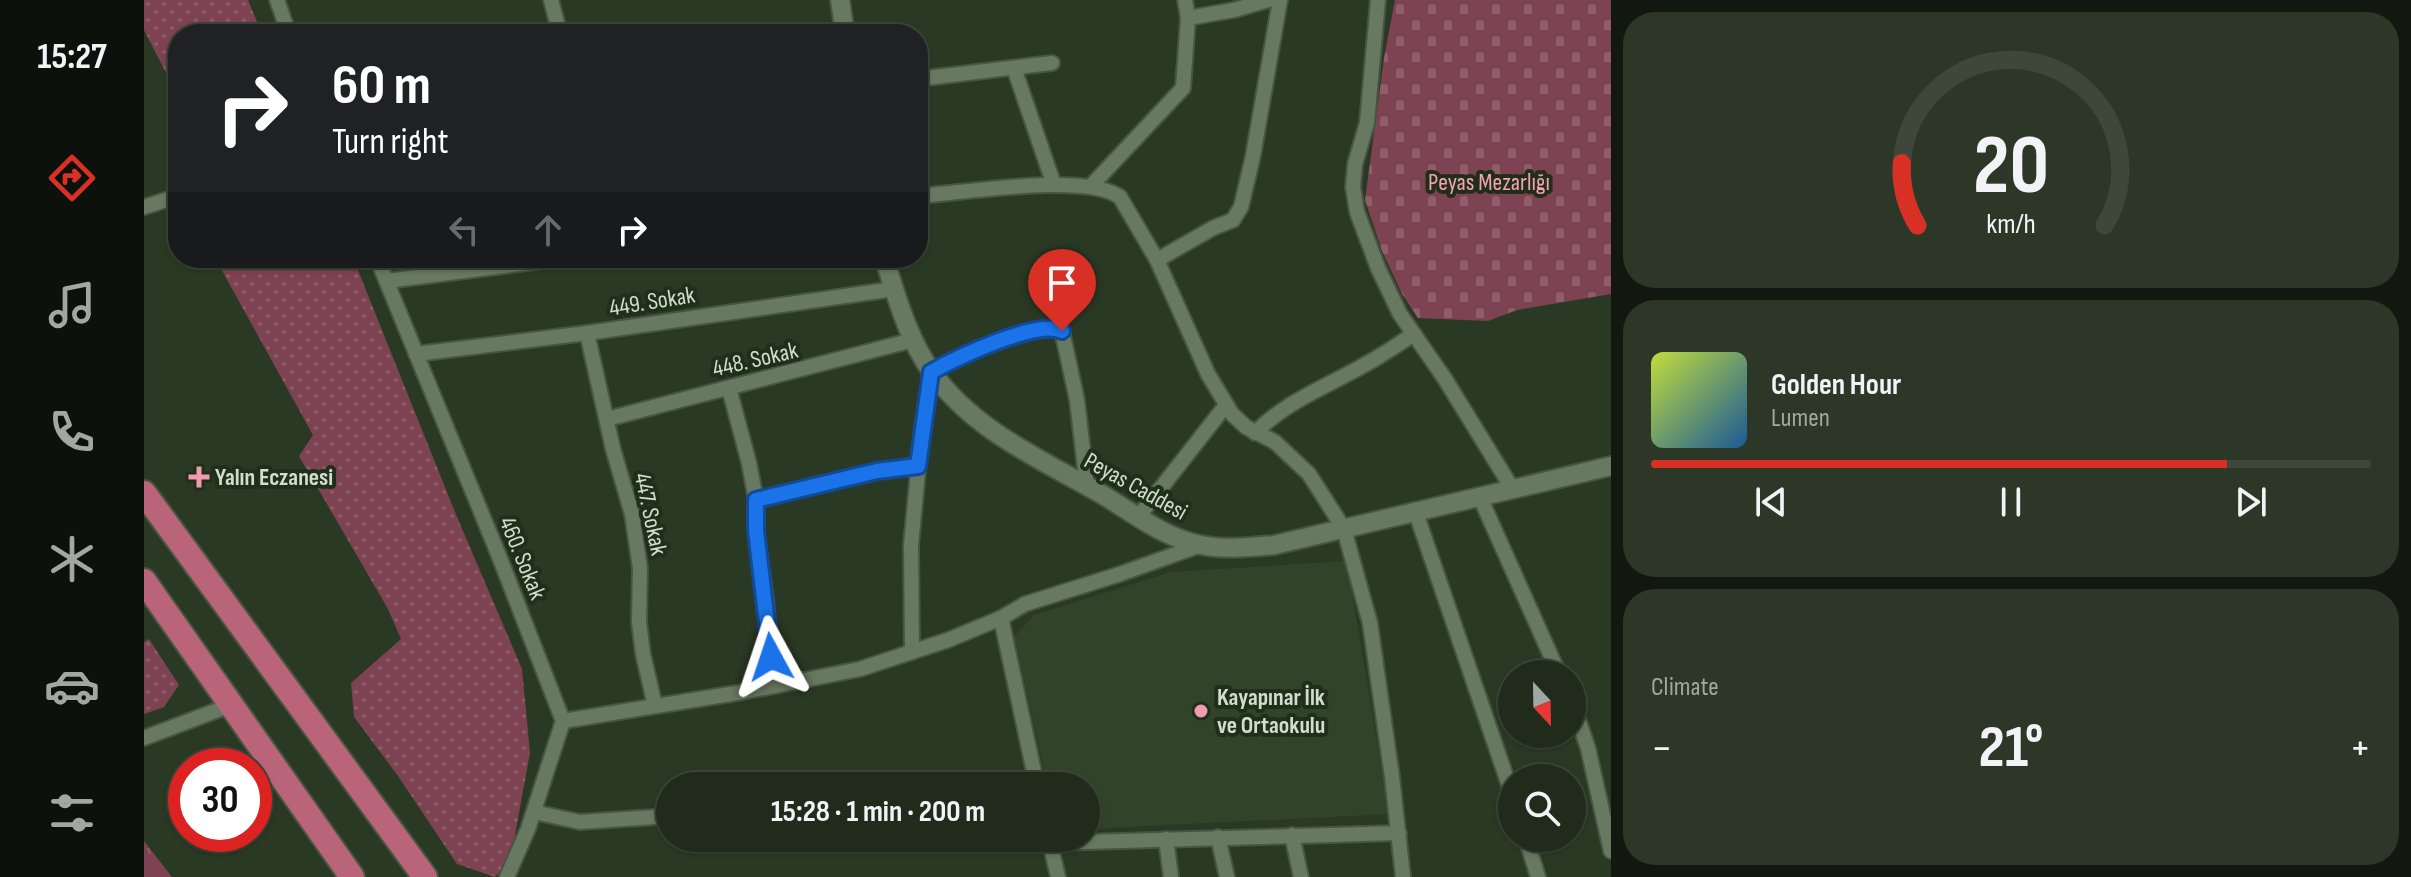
<!DOCTYPE html>
<html lang="en">
<head>
<meta charset="utf-8">
<style>
	:root { --surface:#202b1b; --page:#2d3728; --text:#f1f3f6; --muted:#a2a7a3; --line:#3d473a; --accent:#d93025 }
	body { margin:0; font-family:"Sofia Sans Condensed",sans-serif; background:var(--page); color:var(--text); height:100vh; display:flex; flex-direction:column; font-size:30px; white-space:nowrap }
	* { box-sizing:border-box; margin:0 }
	p { font-size:26px; color:var(--muted) }
	.icon { flex:none; width:44px; height:44px; fill:none; stroke:currentColor; stroke-width:2; stroke-linecap:round; stroke-linejoin:round }
	.map { position:relative; flex:1; overflow:hidden }
	.side { display:flex; flex-direction:column; gap:12px; padding:12px; background:#12180f; width:800px }
	.side>* { flex:none }
	.hud { position:absolute; left:24px; top:24px; width:760px; height:244px; border-radius:32px; box-shadow:0 2px 6px #0004,0 0 0 2px var(--line); background:#202124; color:#fff; overflow:hidden }
	.needle { width:52px; rotate:158deg }
	.buttons { position:absolute; left:1354px; top:660px; display:grid; gap:16px }
	.buttons a { display:grid; place-items:center; width:88px; height:88px; border-radius:50%; background:var(--surface); box-shadow:0 2px 6px #0004,0 0 0 2px var(--line); font-size:40px }
	.speed { position:absolute; left:24px; top:748px; display:flex; gap:16px; font-size:40px; font-weight:700; text-align:center }
	.speed>* { display:grid; place-content:center; width:104px; height:104px; border-radius:50%; background:var(--surface); box-shadow:0 2px 6px #0004,0 0 0 2px var(--line); line-height:1 }
	.speed .limit { border:12px solid #d22; background:#fff; color:#111 }
	.pin { position:absolute; display:grid; place-items:center; width:68px; height:68px; color:#fff; margin:-82px -34px; border-radius:50% 50% 50% 0; rotate:-45deg; box-shadow:0 0 8px #0007 }
	.pin .icon { rotate:45deg }
	.me { position:absolute; width:88px; margin:-44px; rotate:355deg; stroke-linejoin:round; filter:drop-shadow(0 0 6px #0008) }
	.turn { display:flex; align-items:center; gap:28px; height:168px; padding:0 32px; font-size:36px }
	.turn .icon { width:104px; height:104px; stroke-width:2.5 }
	.turn b { display:block; font-size:56px; line-height:68px }
	.lanes { display:flex; align-items:center; height:76px; padding:0 32px; background:#0003; justify-content:center; gap:40px; direction:ltr }
	.lanes .off { opacity:.35 }
	.big { font-size:60px; font-weight:700; line-height:1.1 }
	.side .card { flex:1; display:flex; flex-direction:column; justify-content:center; gap:12px; min-width:0; padding:0 28px; border-radius:32px; background:var(--page) }
	.side .dial { align-items:center; gap:0 }
	.dial svg { height:208px; overflow:visible; fill:none; stroke:var(--line); stroke-width:7; stroke-linecap:round; text-anchor:middle }
	.dial text { fill:var(--text); stroke:none }
	.song { display:flex; align-items:center; gap:24px }
	.cover { width:96px; height:96px; border-radius:12px; background:linear-gradient(135deg,hsl(70 70% 55%),hsl(210 70% 35%)) }
	.played { height:8px; border-radius:4px; background:linear-gradient(90deg,var(--accent) 80%,var(--line) 80%) }
	.keys { display:flex; justify-content:space-around; direction:ltr }
	.heat { display:flex; justify-content:space-between; align-items:center; font-size:44px; direction:ltr }
	.trip { position:absolute; left:512px; top:772px; width:444px; height:80px; border-radius:40px; background:var(--surface); box-shadow:0 2px 6px #0004,0 0 0 2px var(--line); font-weight:700; line-height:80px; text-align:center }
	main { display:flex; flex:1; min-height:0 }
	.tab-bar { display:flex; flex-direction:column; width:144px; justify-content:space-around; align-items:center; background:#0d110b; color:var(--muted) }
	.tab-bar .icon { width:56px; height:56px }
	.tab-bar .current { color:var(--accent) }
	.tab-bar b { font-size:36px; color:var(--text) }
	.map>svg:first-child { display:block }
</style>
</head>
<body>
<main>
<nav class="tab-bar">
<b>15:27</b>
<svg class="icon current" aria-label="directions" viewBox="0 0 24 24"><path d="M12 3l9 9-9 9-9-9zM9 14v-3h6M13 9l2 2-2 2"/></svg>
<svg class="icon" aria-label="music" viewBox="0 0 24 24"><path d="M9 18V5l10-2v13"/><circle cx="6" cy="18" r="3"/><circle cx="16" cy="16" r="3"/></svg>
<svg class="icon" aria-label="phone" viewBox="0 0 24 24"><path d="M5 4h4l2 5-3 2q2 4 5 5l2-3 5 2v4C11 20 4 13 5 4z"/></svg>
<svg class="icon" aria-label="climate" viewBox="0 0 24 24"><path d="M12 3v18M4 7l16 10M4 17L20 7"/></svg>
<svg class="icon" aria-label="car" viewBox="0 0 24 24"><path d="M5 17H2v-5l4-1 3-4h7l3 4 3 1v5h-3M9 17h6M6 11h13"/><circle cx="7" cy="17" r="2"/><circle cx="17" cy="17" r="2"/></svg>
<svg class="icon" aria-label="filters" viewBox="0 0 24 24"><path d="M4 7h16M4 17h16"/><circle cx="9" cy="7" r="2"/><circle cx="15" cy="17" r="2"/></svg>
</nav>
<div class="map">
<svg width="1467" height="877" viewBox="0 0 1467 877">
	<defs>
		<pattern id="grass-tufts" width="24" height="20" patternUnits="userSpaceOnUse" patternTransform="scale(2)"><rect width="24" height="20" fill="#7d4352"/><path d="M3 7l-1-3M5 7V3M7 7l1-3M15 17l-1-3M17 17v-4M19 17l1-3" fill="none" stroke="#8f5e6a"/></pattern>
		<pattern id="cemetery-stones" width="16" height="16" patternUnits="userSpaceOnUse" patternTransform="scale(2)"><rect width="16" height="16" fill="#7d4352"/><path d="M2 7V4a2 2 0 0 1 4 0v3zM10 15v-3a2 2 0 0 1 4 0v3z" fill="#8f5e6a"/></pattern>
		<pattern id="park-dots" width="8" height="8" patternUnits="userSpaceOnUse" patternTransform="scale(2)"><rect width="8" height="8" fill="#7d4352"/><path d="M2 2h.1M6 6h.1" fill="none" stroke="#8f5e6a" stroke-width="1.8" stroke-linecap="round"/></pattern>
	</defs>
	<rect width="100%" height="100%" fill="#2a3924"/>
	<path fill="#314429" d="M1203,561L1245,814L942,829V786H904L870,637L890,615L1027,572Z"/>
	<path fill="url(#grass-tufts)" d="M0,841L28,877H0Z"/>
	<path fill="url(#cemetery-stones)" d="M1251,0H1467V294L1373,310L1344,321L1274,318L1258,294L1238,251L1221,200L1240,58Z"/>
	<g fill="url(#park-dots)">
		<path d="M0,0H104L118,34H34V96L0,30Z"/>
		<path d="M71,258H209L313,517L378,669L386,753L366,862L351,877L313,864L254,776L210,717L207,683L257,639L244,609L155,456L169,435Z"/>
		<path d="M5,639L35,685L20,707L0,714V642Z"/>
	</g>
	<g fill="none" stroke-linecap="round" stroke-linejoin="round">
		<defs>
			<g id="minor">
				<path d="M133,0L145,34"/>
				<path d="M407,0L416,34"/>
				<path d="M1041,0L1044,18"/>
				<path d="M1234,0L1223,123L1211,164L1209,187L1213,212L1234,268L1256,314L1301,379L1368,488"/>
				<path d="M870,68L910,185"/>
				<path d="M774,79L908,63"/>
				<path d="M947,186L1039,88L1044,18L1090,10L1124,0"/>
				<path d="M774,196C818,193 942,172 976,197L1013,260L1064,374L1088,414L1102,427L1131,442L1165,474L1200,529L1226,623L1248,777L1259,877"/>
				<path d="M0,207L34,196"/>
				<path d="M233,258L355,556L419,721L384,829L363,877"/>
				<path d="M1013,260L1069,228L1089,220L1097,207L1109,156L1136,0"/>
				<path d="M243,281L421,258"/>
				<path d="M443,333L469,449L488,514L496,568L495,622L499,654L511,706"/>
				<path d="M272,354L443,333L750,289"/>
				<path d="M585,388L605,463L612,500V531L622,599L630,686"/>
				<path d="M463,419L769,340"/>
				<path d="M1111,433C1142,401 1184,386 1222,364C1239,355 1254,344 1270,334"/>
				<path d="M1335,495L1415,674"/>
				<path d="M612,500L733,471L774,466"/>
				<path d="M1271,510L1368,794"/>
				<path d="M995,516L1082,405"/>
				<path d="M857,618L893,786"/>
				<path d="M768,652L767,545L778,429L787,372C812,358 893,319 918,331L933,400L943,486"/>
				<path d="M1428,702L1444,748L1467,851"/>
				<path d="M419,721L599,692L716,669L804,640L857,618L881,604L976,574L1057,545"/>
				<path d="M0,738L87,705"/>
				<path d="M390,812L436,822L526,816"/>
				<path d="M1148,835L1157,877"/>
				<path d="M1074,837L1083,877"/>
				<path d="M905,838L914,877"/>
				<path d="M1382,838L1394,877"/>
				<path d="M1022,839L1027,877"/>
				<path d="M906,843L1255,833"/>
			</g>
			<g id="tertiary">
				<path d="M696,0L701,34"/>
				<path d="M740,258C753,297 763,337 787,371C831,432 897,459 959,495C989,513 1022,539 1057,545C1081,550 1107,547 1130,545L1467,466"/>
			</g>
			<g id="trunk">
				<path d="M0,493L281,877"/>
				<path d="M0,581L208,877"/>
			</g>
		</defs>
		<use href="#minor" stroke="#485543" stroke-width="18"/>
		<use href="#tertiary" stroke="#485543" stroke-width="22"/>
		<use href="#trunk" stroke="#485543" stroke-width="28"/>
		<use href="#minor" stroke="#687961" stroke-width="14"/>
		<use href="#tertiary" stroke="#687961" stroke-width="18"/>
		<use href="#trunk" stroke="#ba6479" stroke-width="24"/>
	</g>
	<g fill="none" stroke-linecap="round" stroke-linejoin="round">
		<defs>
			<path id="route" d="M627,657L612,531V500L733,471L774,466L787,372C812,358 893,319 918,331"/>
		</defs>
		<use href="#route" stroke="#114b97" stroke-width="20"/>
		<use href="#route" stroke="#1a73e8" stroke-width="14"/>
	</g>
	<g fill="#f29aaf" stroke="#202f1a" stroke-width="3">
		<path d="M51 465h8v8h8v8h-8v8h-8v-8h-8v-8h8z"/>
		<circle cx="1057" cy="711" r="8"/>
	</g>
	<g text-anchor="middle" stroke-width="8" stroke-linejoin="round" paint-order="stroke">
		<g font-size="24" fill="#f8a1b6" stroke="#202f1a">
			<text x="1345" y="190">Peyas Mezarlığı</text>
		</g>
		<g font-size="24" fill="#d2dccf" stroke="#202f1a">
			<text transform="translate(508 301) rotate(-9)" y="8">449. Sokak</text>
			<text transform="translate(611 359) rotate(-13)" y="8">448. Sokak</text>
			<text transform="translate(992 486) rotate(29)" y="8">Peyas Caddesi</text>
			<text transform="translate(507 514) rotate(78)" y="8">447. Sokak</text>
			<text transform="translate(379 558) rotate(68)" y="8">460. Sokak</text>
		</g>
		<g font-size="24" font-weight="bold" fill="#d2dccf" stroke="#202f1a" text-anchor="start">
			<text x="71" y="485">Yalın Eczanesi</text>
			<text x="1073" y="705">Kayapınar İlk<tspan x="1073" dy="28">ve Ortaokulu</tspan></text>
		</g>
	</g>
</svg>
<div class="buttons">
<a><svg class="needle" viewBox="-14 -14 28 28"><path d="M0-13l5 13h-10z" fill="#e53935"/><path d="M0 13l5-13h-10z" fill="#a2a7a3"/></svg></a>
<a><svg class="icon" aria-label="search" viewBox="0 0 24 24"><circle cx="10" cy="10" r="6"/><path d="M15 15l6 6"/></svg></a>
</div>
<div class="speed"><div class="limit">30</div></div>
<div class="pin" style="left:918px;top:331px;background:#d93025"><svg class="icon" aria-label="arrive" viewBox="0 0 24 24"><path d="M6 21V4h12l-3 4 3 4H6"/></svg></div>
<svg class="me" style="left:627px;top:657px" viewBox="-20 -20 40 40"><path d="M0-17L14 15 0 8-14 15z" fill="#1a73e8" stroke="#fff" stroke-width="4"/></svg>
<div class="trip">15:28 · 1 min · 200 m</div>
<div class="hud">
<div class="turn"><svg class="icon" aria-label="right" viewBox="0 0 24 24"><path d="M7 20v-9h11M14 6l5 5-5 5"/></svg><div><b>60 m</b>Turn right</div></div>
<div class="lanes"><svg class="icon off" aria-label="left" viewBox="0 0 24 24"><path d="M17 20v-9H6M10 6l-5 5 5 5"/></svg><svg class="icon off" aria-label="ahead" viewBox="0 0 24 24"><path d="M12 20V5M6 11l6-6 6 6"/></svg><svg class="icon" aria-label="right" viewBox="0 0 24 24"><path d="M7 20v-9h11M14 6l5 5-5 5"/></svg></div>
</div>
</div>
<section class="side">
<div class="card dial"><svg viewBox="0 0 100 80">
<path d="M14 69A42 42 0 1 1 86 69"/>
<path d="M14 69A42 42 0 0 1 8 45" stroke="#d93025"/>
<text x="50" y="56" font-size="32" font-weight="700">20</text>
<text x="50" y="72" font-size="11">km/h</text>
</svg></div>
<div class="card">
<div class="song"><i class="cover"></i><div><b>Golden Hour</b><p>Lumen</p></div></div>
<div class="played"></div>
<div class="keys"><svg class="icon" aria-label="previous" viewBox="0 0 24 24"><path d="M18 5L8 12l10 7zM5 5v14"/></svg><svg class="icon" aria-label="pause" viewBox="0 0 24 24"><path d="M8 5v14M16 5v14"/></svg><svg class="icon" aria-label="next" viewBox="0 0 24 24"><path d="M6 5l10 7-10 7zM19 5v14"/></svg></div>
</div>
<div class="card"><p>Climate</p>
<div class="heat"><a>−</a><b class="big">21°</b><a>+</a></div>
</div>
</section>
</main>
</body>
</html>
